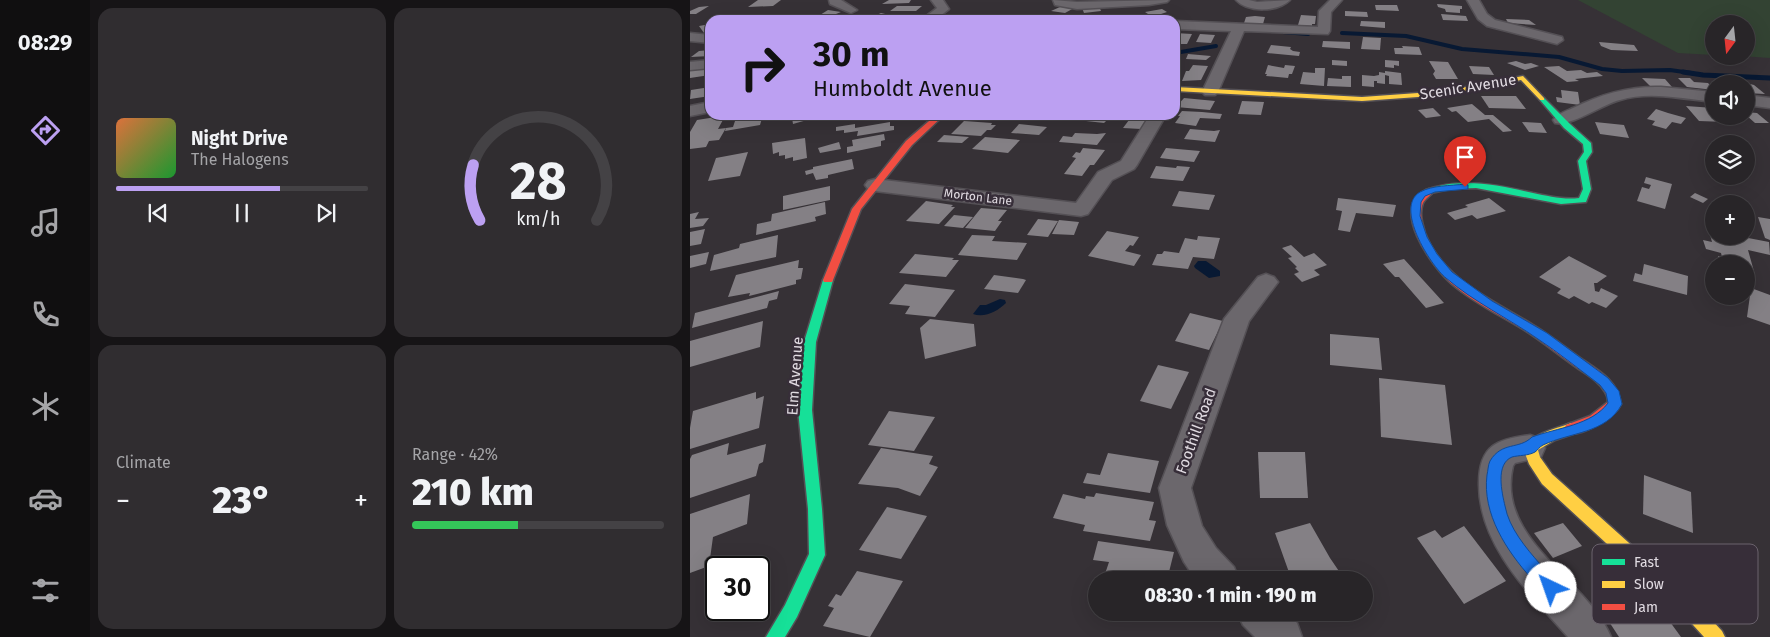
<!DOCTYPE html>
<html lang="en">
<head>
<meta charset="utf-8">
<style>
	:root { --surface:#282528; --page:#302d30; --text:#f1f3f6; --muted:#a5a5a8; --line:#444245; --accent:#bca0f2 }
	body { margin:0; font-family:"Fira Sans",sans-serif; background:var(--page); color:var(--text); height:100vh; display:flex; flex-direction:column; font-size:19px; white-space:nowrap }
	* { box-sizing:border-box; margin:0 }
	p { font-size:16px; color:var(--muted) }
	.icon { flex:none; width:28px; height:28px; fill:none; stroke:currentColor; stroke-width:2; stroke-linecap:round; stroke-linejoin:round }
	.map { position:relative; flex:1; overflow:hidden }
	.drawer { display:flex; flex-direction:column; gap:8px; padding:8px; background:#161416; width:600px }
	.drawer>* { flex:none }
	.banner { position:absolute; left:15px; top:15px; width:475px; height:105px; border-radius:15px; box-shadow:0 5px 20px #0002,0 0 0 1px var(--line); background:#bca0f2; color:#111; overflow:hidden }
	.needle { width:32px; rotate:195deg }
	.fabs { position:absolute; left:1015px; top:15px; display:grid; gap:10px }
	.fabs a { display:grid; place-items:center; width:50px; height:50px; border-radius:50%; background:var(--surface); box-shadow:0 5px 20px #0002,0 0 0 1px var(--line); font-size:25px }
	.speed { position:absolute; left:15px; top:556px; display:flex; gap:10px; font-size:25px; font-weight:700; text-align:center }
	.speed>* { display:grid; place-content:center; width:65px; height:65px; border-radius:50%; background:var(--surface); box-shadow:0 5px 20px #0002,0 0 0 1px var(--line); line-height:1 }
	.speed .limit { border:2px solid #111; border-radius:8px; background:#fff; color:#111 }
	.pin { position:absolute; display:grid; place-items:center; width:42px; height:42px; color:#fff; margin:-51px -21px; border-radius:50% 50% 50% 0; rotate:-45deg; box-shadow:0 0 5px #0007 }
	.pin .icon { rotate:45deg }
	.me { position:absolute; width:55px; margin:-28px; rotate:318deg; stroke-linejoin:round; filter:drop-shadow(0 0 4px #0008) }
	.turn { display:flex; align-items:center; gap:18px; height:105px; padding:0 25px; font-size:22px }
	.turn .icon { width:65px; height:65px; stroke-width:2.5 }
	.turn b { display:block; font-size:35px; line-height:42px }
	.big { font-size:38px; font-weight:800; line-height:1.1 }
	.drawer .card { flex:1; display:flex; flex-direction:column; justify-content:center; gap:8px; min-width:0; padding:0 18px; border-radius:15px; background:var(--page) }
	.drawer .dial { align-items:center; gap:0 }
	.dial svg { height:130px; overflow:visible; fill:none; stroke:var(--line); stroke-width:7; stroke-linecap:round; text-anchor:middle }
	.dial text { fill:var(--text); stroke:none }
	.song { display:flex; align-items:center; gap:15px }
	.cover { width:60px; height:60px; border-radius:8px; background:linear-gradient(135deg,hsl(20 70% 55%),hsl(130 70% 35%)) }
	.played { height:5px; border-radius:2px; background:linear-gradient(90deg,var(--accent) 65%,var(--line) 65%) }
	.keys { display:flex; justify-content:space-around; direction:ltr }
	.heat { display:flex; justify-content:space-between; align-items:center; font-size:28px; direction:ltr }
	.charge { height:8px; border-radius:4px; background:linear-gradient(90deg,#34c759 42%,var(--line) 0) }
	.drawer .tiles { flex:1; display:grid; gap:8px; grid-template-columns:repeat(2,1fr) }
	.trip { position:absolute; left:398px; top:571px; width:285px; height:50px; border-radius:25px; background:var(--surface); box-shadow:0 5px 20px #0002,0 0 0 1px var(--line); font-weight:800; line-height:50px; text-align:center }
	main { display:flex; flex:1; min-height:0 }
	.tabs { display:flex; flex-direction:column; width:90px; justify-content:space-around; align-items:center; background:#100f10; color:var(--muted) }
	.tabs .icon { width:35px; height:35px }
	.tabs .current { color:var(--accent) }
	.tabs b { font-size:22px; color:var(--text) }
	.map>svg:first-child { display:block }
</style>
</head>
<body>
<main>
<nav class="tabs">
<b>08:29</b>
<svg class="icon current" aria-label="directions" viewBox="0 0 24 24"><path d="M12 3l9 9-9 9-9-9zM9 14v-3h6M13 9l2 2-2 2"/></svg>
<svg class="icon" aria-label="music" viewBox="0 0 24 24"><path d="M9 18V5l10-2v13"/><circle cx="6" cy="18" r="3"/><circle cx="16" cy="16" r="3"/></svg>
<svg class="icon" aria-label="phone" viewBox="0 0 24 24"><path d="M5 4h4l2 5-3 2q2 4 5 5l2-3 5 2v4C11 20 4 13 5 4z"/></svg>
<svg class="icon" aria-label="climate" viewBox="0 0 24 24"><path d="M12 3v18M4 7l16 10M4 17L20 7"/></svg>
<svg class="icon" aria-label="car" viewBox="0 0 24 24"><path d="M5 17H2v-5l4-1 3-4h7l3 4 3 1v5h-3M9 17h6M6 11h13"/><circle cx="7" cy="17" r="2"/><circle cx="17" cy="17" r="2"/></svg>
<svg class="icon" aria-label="filters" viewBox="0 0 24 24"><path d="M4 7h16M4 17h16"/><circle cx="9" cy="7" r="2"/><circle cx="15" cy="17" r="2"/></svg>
</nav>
<section class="drawer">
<div class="tiles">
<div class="card">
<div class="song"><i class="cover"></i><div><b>Night Drive</b><p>The Halogens</p></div></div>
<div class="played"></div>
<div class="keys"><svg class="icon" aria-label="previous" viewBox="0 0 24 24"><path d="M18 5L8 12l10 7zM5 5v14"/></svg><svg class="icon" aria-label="pause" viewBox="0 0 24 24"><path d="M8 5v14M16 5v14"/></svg><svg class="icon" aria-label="next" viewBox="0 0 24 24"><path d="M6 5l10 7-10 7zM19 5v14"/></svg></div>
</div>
<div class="card dial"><svg viewBox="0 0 100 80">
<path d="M14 69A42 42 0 1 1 86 69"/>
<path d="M14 69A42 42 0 0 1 10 35" stroke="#bca0f2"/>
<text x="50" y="56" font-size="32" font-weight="700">28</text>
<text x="50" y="72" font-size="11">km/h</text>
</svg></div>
<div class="card"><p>Climate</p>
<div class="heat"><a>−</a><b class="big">23°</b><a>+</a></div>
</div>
<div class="card"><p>Range · 42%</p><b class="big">210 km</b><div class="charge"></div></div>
</div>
</section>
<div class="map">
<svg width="1080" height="637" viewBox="0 0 1080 637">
	<rect width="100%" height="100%" fill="#363136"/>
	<path fill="#334333" d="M888,0H1080V58L1051,56H1056V24H1024V55L988,53Z"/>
	<g fill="#081933">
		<path d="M508,261H516L530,271V276L519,278L505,268L504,266Z"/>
		<path d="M310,299L315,300L316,303C308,311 295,318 283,314L290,305H296Z"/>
	</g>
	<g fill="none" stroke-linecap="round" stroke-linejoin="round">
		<g stroke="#081933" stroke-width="4">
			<path d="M593,32L618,34"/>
			<path d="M652,33L716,36L772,49L869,57L912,69L932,71L980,70L1001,73"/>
			<path d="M485,53L526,46"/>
		</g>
		<path stroke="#081933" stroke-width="5" d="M993,72L1013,75L1080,78"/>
	</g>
	<g fill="#848085">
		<path d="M68,0H91L83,6L58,7Z"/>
		<path d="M199,0H221L219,3L192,4Z"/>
		<path d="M747,4L772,6V9H770V13L756,12L755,9L748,7Z"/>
		<path d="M685,5H707L709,11L686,10Z"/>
		<path d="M19,6L6,14H0V11L9,7Z"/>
		<path d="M207,6H232L226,11H200Z"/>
		<path d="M409,6L411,11L394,13L392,8Z"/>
		<path d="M370,7H375L384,8L375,13L361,11Z"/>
		<path d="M472,9L477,12L462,17L455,14H458L455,12Z"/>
		<path d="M138,10L151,12L131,20H122Z"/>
		<path d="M655,11L677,12L678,17L655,16Z"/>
		<path d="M191,13L208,17L200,20H175Z"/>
		<path d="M751,14L776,16L778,21L753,20Z"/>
		<path d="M611,15L626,16L625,24H622V26L608,25Z"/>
		<path d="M565,16L575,17L573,24L554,23L556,17Z"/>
		<path d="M816,19L839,20L846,25L818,23Z"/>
		<path d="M671,21L695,22V28L670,26Z"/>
		<path d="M20,24V32L14,33L9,26Z"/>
		<path d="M485,33L502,34L497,44H486L487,40H485Z"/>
		<path d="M510,34L525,35L521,43L506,42Z"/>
		<path d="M673,37L691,38L690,50L671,49Z"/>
		<path d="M633,41L660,42V49L632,47Z"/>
		<path d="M909,42L944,45L948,51L921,50L911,46Z"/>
		<path d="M581,45L601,47L600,49L603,51L610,52L609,56L577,53Z"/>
		<path d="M712,46L729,47L732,55L705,54L704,48H713Z"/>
		<path d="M20,50V56L1,57L9,51Z"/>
		<path d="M498,54L521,56L516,60L496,59Z"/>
		<path d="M642,60L657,61V66L642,65Z"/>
		<path d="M695,60L709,61V66L704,65V68L695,67Z"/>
		<path d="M739,61L758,62L768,79H746L743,74L745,71Z"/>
		<path d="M826,61L835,64L841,63L849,66L835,70L817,63Z"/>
		<path d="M503,65L518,66L511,80L492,81L496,71H499Z"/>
		<path d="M578,65L594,68L595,65L605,66L602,74H599L598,78L576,76L577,74H575Z"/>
		<path d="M779,66L799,67L804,75L783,74Z"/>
		<path d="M869,66L877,71L891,70L897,73L907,72L913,76L885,79L889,81L877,82L854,67Z"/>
		<path d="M17,68V70L20,69V75L0,78V71Z"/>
		<path d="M625,68H635L634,86L610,84L613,72L625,73Z"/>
		<path d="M695,71L711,73L712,85L699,84V76L695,75V84L687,83V81H684V87L672,86V75L684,76L689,75V72L695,73Z"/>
		<path d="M652,76H661V87L637,86L638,78L652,79Z"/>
		<path d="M1028,77L1040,78L1049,84H1033Z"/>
		<path d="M952,78L975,79L982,87L960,86Z"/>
		<path d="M988,78H1000L1004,82L1018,83L1024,90L997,87Z"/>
		<path d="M1056,83L1064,85L1075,94L1056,93Z"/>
		<path d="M20,87V96L0,99L1,90Z"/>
		<path d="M871,90L888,92L890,105L867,102L866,97L872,98Z"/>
		<path d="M791,96H826L836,109L799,108Z"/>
		<path d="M494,98L525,101L520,110L486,107Z"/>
		<path d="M552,101L574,102L571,115L548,114Z"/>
		<path d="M782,104L795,115H803L822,131L813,132L799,119L778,122L766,111L762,112L757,108Z"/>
		<path d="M996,106L1024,108V116L1042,117L1036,122L1009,121Z"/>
		<path d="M743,108L751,116L736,118L728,110Z"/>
		<path d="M966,109L978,113L996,118L991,124L982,122L976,129L962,125L965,121L957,119Z"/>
		<path d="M492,111L512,112L532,114L530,119L510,118L506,126L485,123L490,116H488Z"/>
		<path d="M1056,112L1067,113L1079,123H1065L1056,115Z"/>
		<path d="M47,115H73L70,125L35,131L36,128L43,127Z"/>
		<path d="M89,115H116L117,120L103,124L102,118L90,121Z"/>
		<path d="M143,115H155L156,118L144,121Z"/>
		<path d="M288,115H329L325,119Z"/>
		<path d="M402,115H421L419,116H421L414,123L396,121Z"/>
		<path d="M26,117L25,119L34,118L28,129L36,128L29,140L19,141L16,147L0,149V132L7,120Z"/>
		<path d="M439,120L456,121L451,129L433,128Z"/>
		<path d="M274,121L302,123L301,125H306L301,130H297L291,136L261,134Z"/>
		<path d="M200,122V126H204V130L167,136L168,131L154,133V130L146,131V127L165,124V128Z"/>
		<path d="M832,122L851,123L857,133L839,132Z"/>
		<path d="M905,122L934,125L939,138L910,134Z"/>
		<path d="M329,124L357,127L349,135L321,133Z"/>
		<path d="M500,129L524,131L530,130L525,142L494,139Z"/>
		<path d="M385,133L407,134L416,133L407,145L369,142L373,136L382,137Z"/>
		<path d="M194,134L195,140L191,141V146L157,153V147L163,146L162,140Z"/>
		<path d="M254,135L279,137L272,143L247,142Z"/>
		<path d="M295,137L330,140L318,153L282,149Z"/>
		<path d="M115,138L117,158L103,161V157L95,159V155L89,156V152L83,154L82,143Z"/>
		<path d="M149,142L151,149L130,153L128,148Z"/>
		<path d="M393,148L415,150L404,165H400L392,176L374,174L386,158L382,157L386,152L390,153Z"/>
		<path d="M476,148L510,151L504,162L470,158Z"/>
		<path d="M58,152L50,176L18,181L26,158Z"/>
		<path d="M162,159L164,169L138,175V178L126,180L123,173L116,175L115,171L123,169V167Z"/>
		<path d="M466,166L486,168L487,166L500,167L493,181L460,178Z"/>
		<path d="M956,177L982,184L975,209L947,201L952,187L959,189L961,185L954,183Z"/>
		<path d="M140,186V200L93,210V196Z"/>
		<path d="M489,191L525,195L519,210L482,206Z"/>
		<path d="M1005,193L1018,199L1013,203L1000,197Z"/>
		<path d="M648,198L706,205L703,217L666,213L660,232L648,230L652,211L646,210Z"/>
		<path d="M799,198L816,211L787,219L782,215L765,220L757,213L778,207L775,205Z"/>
		<path d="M236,201L263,205L261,207H265L249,224L216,221Z"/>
		<path d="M135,202L136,214L125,217L126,221L66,235L67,224L81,221L82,214Z"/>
		<path d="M291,208L317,210L308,221H312L305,231L275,228Z"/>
		<path d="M9,212L5,219L19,218L13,226L0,228V214Z"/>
		<path d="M264,215L283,217L273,228L254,226Z"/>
		<path d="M1068,217L1080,219V240L1075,238Z"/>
		<path d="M348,219L368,221L358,237L337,235Z"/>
		<path d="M369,220L389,222L384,235L362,234Z"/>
		<path d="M15,229L11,244L0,246V232Z"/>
		<path d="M417,231L449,237L443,246L440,245L435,251L451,255L444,266L398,256Z"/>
		<path d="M1019,231L1024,232V236L1053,238V237L1079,242L1080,255L1058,250L1065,275L1056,273V264H1030L1028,256L1032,257L1031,253L1016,249L1013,240L1022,242Z"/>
		<path d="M88,235L86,257L20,271L24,255L49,248L50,244Z"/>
		<path d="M282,235L305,236L302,241L337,243L327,260L268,255Z"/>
		<path d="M508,236L530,238L524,259L503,257L498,269L462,265L467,254H472L474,251L489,253L495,238L507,240Z"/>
		<path d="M601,245L614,257L624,253L637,265L624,270L630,275L612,282L604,274L609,272L605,268L607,267L598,258L602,257L592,248Z"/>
		<path d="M19,252L16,264L0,268V256Z"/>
		<path d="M225,254L264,258L262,260H269L256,277L209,273Z"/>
		<path d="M879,256L917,276L907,283H904L905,291L909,292L911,288L928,296L916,308L902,302L899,304L884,296L879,299L867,293L871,289L849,277Z"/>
		<path d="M714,259L754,303L736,308L709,277H705L693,264Z"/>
		<path d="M109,260L108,268H113L111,279L106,280V284L59,296L60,293L38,297L46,275Z"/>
		<path d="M954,264L998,276L997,295L943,281L945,273L952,275Z"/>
		<path d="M304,275L333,279L336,280L328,293L294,289Z"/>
		<path d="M215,284L265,290L245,317L215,314L220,306L199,304Z"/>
		<path d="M1061,288L1080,295V325L1057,317Z"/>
		<path d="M89,291L87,299L79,301L77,308L2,328L5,313Z"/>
		<path d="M500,313L533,321L519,350L485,341Z"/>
		<path d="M240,319L284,324L286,346L235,359L230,328Z"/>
		<path d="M73,321L70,347L0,367V341Z"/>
		<path d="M640,334L689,338L692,370L640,365Z"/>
		<path d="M468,365L499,372L481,409L450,401Z"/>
		<path d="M689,378L755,385L762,445L691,437Z"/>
		<path d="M66,392V399L74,396L69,428L0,449V428L3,411Z"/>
		<path d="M199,411L245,417L224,451L178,445Z"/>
		<path d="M39,443L37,455L76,444L73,462L69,464L66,476L0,498V459L2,455Z"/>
		<path d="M191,448L243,456L239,464L248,467L230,496L208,488L168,484Z"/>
		<path d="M568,452H615L618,498H570Z"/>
		<path d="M418,453L469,461L460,493L393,483L397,473L410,475Z"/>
		<path d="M954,475L1001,492L1003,533L953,514Z"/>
		<path d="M406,493L464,502L459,520L466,521L460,541L393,531L395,525L363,518L373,494L395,499L396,496L404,497Z"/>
		<path d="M60,494L57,524L23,537L19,566L0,573V514Z"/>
		<path d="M197,507L237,516L211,559L169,550Z"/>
		<path d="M620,523L640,558L655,580H606L603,576L601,578L585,533Z"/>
		<path d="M873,523L892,546L863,558L844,533Z"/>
		<path d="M774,526L816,581L774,604L727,538L745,530L752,538Z"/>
		<path d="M408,541L484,552L477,580H413L419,562L403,560Z"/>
		<path d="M167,571L213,581L180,637L133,626L144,608L138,606L146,594L151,596Z"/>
		<path d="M964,600L991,637H929L914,614Z"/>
	</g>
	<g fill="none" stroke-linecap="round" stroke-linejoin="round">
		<defs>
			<g id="street">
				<path d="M139,0H151L167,10L161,13L140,4Z"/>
				<path d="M241,0H253L259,9L245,20H231L247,8Z"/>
				<path d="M363,0L387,2L479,0L477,2L459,5L387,9L365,5Z"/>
				<path d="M546,0H559L567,2L600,0C588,12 558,13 546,0Z"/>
				<path d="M640,0H652L641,12L640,31L638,34L554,31L528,92L525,95H515L512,92L541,31L485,29V21L628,27L629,11Z"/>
				<path d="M777,0H789L797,14L805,20L872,37L873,40L867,44L797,26L788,19Z"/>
				<path d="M0,33L20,35V43L0,41Z"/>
				<path d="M20,60V68L0,70V62Z"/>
				<path d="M971,87L1024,92V102C993,99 960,91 930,100C913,104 881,127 865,123L863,120C867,114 876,111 883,108C911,94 939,86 971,87Z"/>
				<path d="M1056,95L1080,98V108L1056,105Z"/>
				<path d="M20,102V112L0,116V106Z"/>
				<path d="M460,115H476L447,165L444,169L422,180L398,214L391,216L185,191L178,189L175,185L178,181L185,179L386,203L408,172L431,161Z"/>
				<path d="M576,274L584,277L588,282L559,321L501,488L512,526L526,548L544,567L549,580H506L494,562L477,525L469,488L534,319L568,277Z"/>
				<path d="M840,435L851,439L855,448L851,457L825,463L823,466C805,540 897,579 921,637H878C840,594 788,545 789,483C789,445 808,439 840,435Z"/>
				<path d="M547,612H595L607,623L612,637H565L553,625Z"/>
			</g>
			<g id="fast">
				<path d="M850,98H854L880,124L901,143L902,152L896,161L901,189L896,202L871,204L786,188L760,189L736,194V190C771,177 808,185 843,193C858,196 874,200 889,198L893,189L888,161L894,152L893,144L874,128L850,100Z"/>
				<path d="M138,277L143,280L126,342L122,410L132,509L135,555L107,617L95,637H76L95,605L119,554L118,509L108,410L114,342L133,280Z"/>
			</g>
			<g id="slow">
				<path d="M833,76L854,98V100H850L831,80L756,95L672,101L485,91V87L672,97L756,91Z"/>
				<path d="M881,423L886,425L888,429L886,433L865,440L848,450L850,457L862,474L1005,602L1032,631L1035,637H1014L993,614L852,484L839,464L833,448C839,435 868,428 881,423Z"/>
			</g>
			<g id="jam">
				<path d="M246,115H254L222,145L171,209L143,280L142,282H134L133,280L162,209L216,141Z"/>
				<path d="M739,189L743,192C740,196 735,199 733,203C729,213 732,223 735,233C753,280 803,300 843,325C860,335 876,348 893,360C911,372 927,381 931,404C925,417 891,438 876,433L874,429L876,425L900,416L918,402C918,399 917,395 915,392C909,381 896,374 886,367C869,355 853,342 836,331C812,316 784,303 762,284C743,268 696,204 739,189Z"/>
			</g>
		</defs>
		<use href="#street" stroke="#545055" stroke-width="3"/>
		<use href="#fast" stroke="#545055" stroke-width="3"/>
		<use href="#slow" stroke="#545055" stroke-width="3"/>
		<use href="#jam" stroke="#545055" stroke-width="3"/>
		<use href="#street" fill="#6b676c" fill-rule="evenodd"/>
		<use href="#fast" fill="#16e098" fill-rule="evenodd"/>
		<use href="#slow" fill="#ffcf43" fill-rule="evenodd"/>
		<use href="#jam" fill="#f24e42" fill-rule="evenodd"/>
	</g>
	<path fill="#1a73e8" stroke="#114b97" d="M775,184L778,185V189L745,192L735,196L731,202L730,216L737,237L747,254L762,272L802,301L857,333L918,378L929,391L932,404C916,434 880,432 853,445C849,447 848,450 845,452C838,456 829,455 822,457C805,464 812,493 815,506C819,528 836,548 850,564C857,571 865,578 869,588L867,594L861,596C852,593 847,585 841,578C817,551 792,514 797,475C798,471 798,465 800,461C812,441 829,450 842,437C867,428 902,425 918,403L916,393L910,385C889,369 869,353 848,339C818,318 784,302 756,278C740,265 704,207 730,192C743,185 760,186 775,184Z"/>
	<g text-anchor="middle" stroke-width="5" stroke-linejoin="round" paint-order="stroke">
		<g font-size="12" fill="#e1dbe2" stroke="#372e39">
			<text transform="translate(288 197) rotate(7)" y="4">Morton Lane</text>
		</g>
		<g font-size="15" fill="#e1dbe2" stroke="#372e39">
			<text transform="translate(778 87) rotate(-9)" y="5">Scenic Avenue</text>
			<text transform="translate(105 376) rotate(-86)" y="5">Elm Avenue</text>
			<text transform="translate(506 431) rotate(-70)" y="5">Foothill Road</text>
		</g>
	</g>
	<rect x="902" y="544" width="166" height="80" rx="8" fill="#372e39" stroke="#6a626c" stroke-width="1"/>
	<rect x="912" y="559" width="23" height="6" fill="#16e098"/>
	<rect x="912" y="581" width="23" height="7" fill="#ffcf43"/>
	<rect x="912" y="604" width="23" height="6" fill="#f24e42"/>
	<g font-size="14" fill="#e1dbe2">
		<text x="944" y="567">Fast</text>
		<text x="944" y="589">Slow</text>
		<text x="944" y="612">Jam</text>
	</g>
</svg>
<div class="fabs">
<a><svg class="needle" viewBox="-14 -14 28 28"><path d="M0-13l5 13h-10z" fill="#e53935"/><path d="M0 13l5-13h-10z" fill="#a5a5a8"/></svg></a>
<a><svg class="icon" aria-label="sound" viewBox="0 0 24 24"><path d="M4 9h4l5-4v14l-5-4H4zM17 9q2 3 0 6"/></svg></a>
<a><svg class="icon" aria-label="layers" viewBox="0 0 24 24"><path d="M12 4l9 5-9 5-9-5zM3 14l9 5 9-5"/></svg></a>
<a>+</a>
<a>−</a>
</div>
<div class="speed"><div class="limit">30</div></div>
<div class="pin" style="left:775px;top:187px;background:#d93025"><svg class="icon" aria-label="arrive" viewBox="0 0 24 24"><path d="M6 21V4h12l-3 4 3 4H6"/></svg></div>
<svg class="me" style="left:861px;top:588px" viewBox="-20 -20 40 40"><circle r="19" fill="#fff"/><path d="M0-13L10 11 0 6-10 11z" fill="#1a73e8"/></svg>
<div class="trip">08:30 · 1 min · 190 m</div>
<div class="banner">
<div class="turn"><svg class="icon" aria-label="right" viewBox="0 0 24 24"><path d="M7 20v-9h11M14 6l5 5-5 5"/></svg><div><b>30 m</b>Humboldt Avenue</div></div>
</div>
</div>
</main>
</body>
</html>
